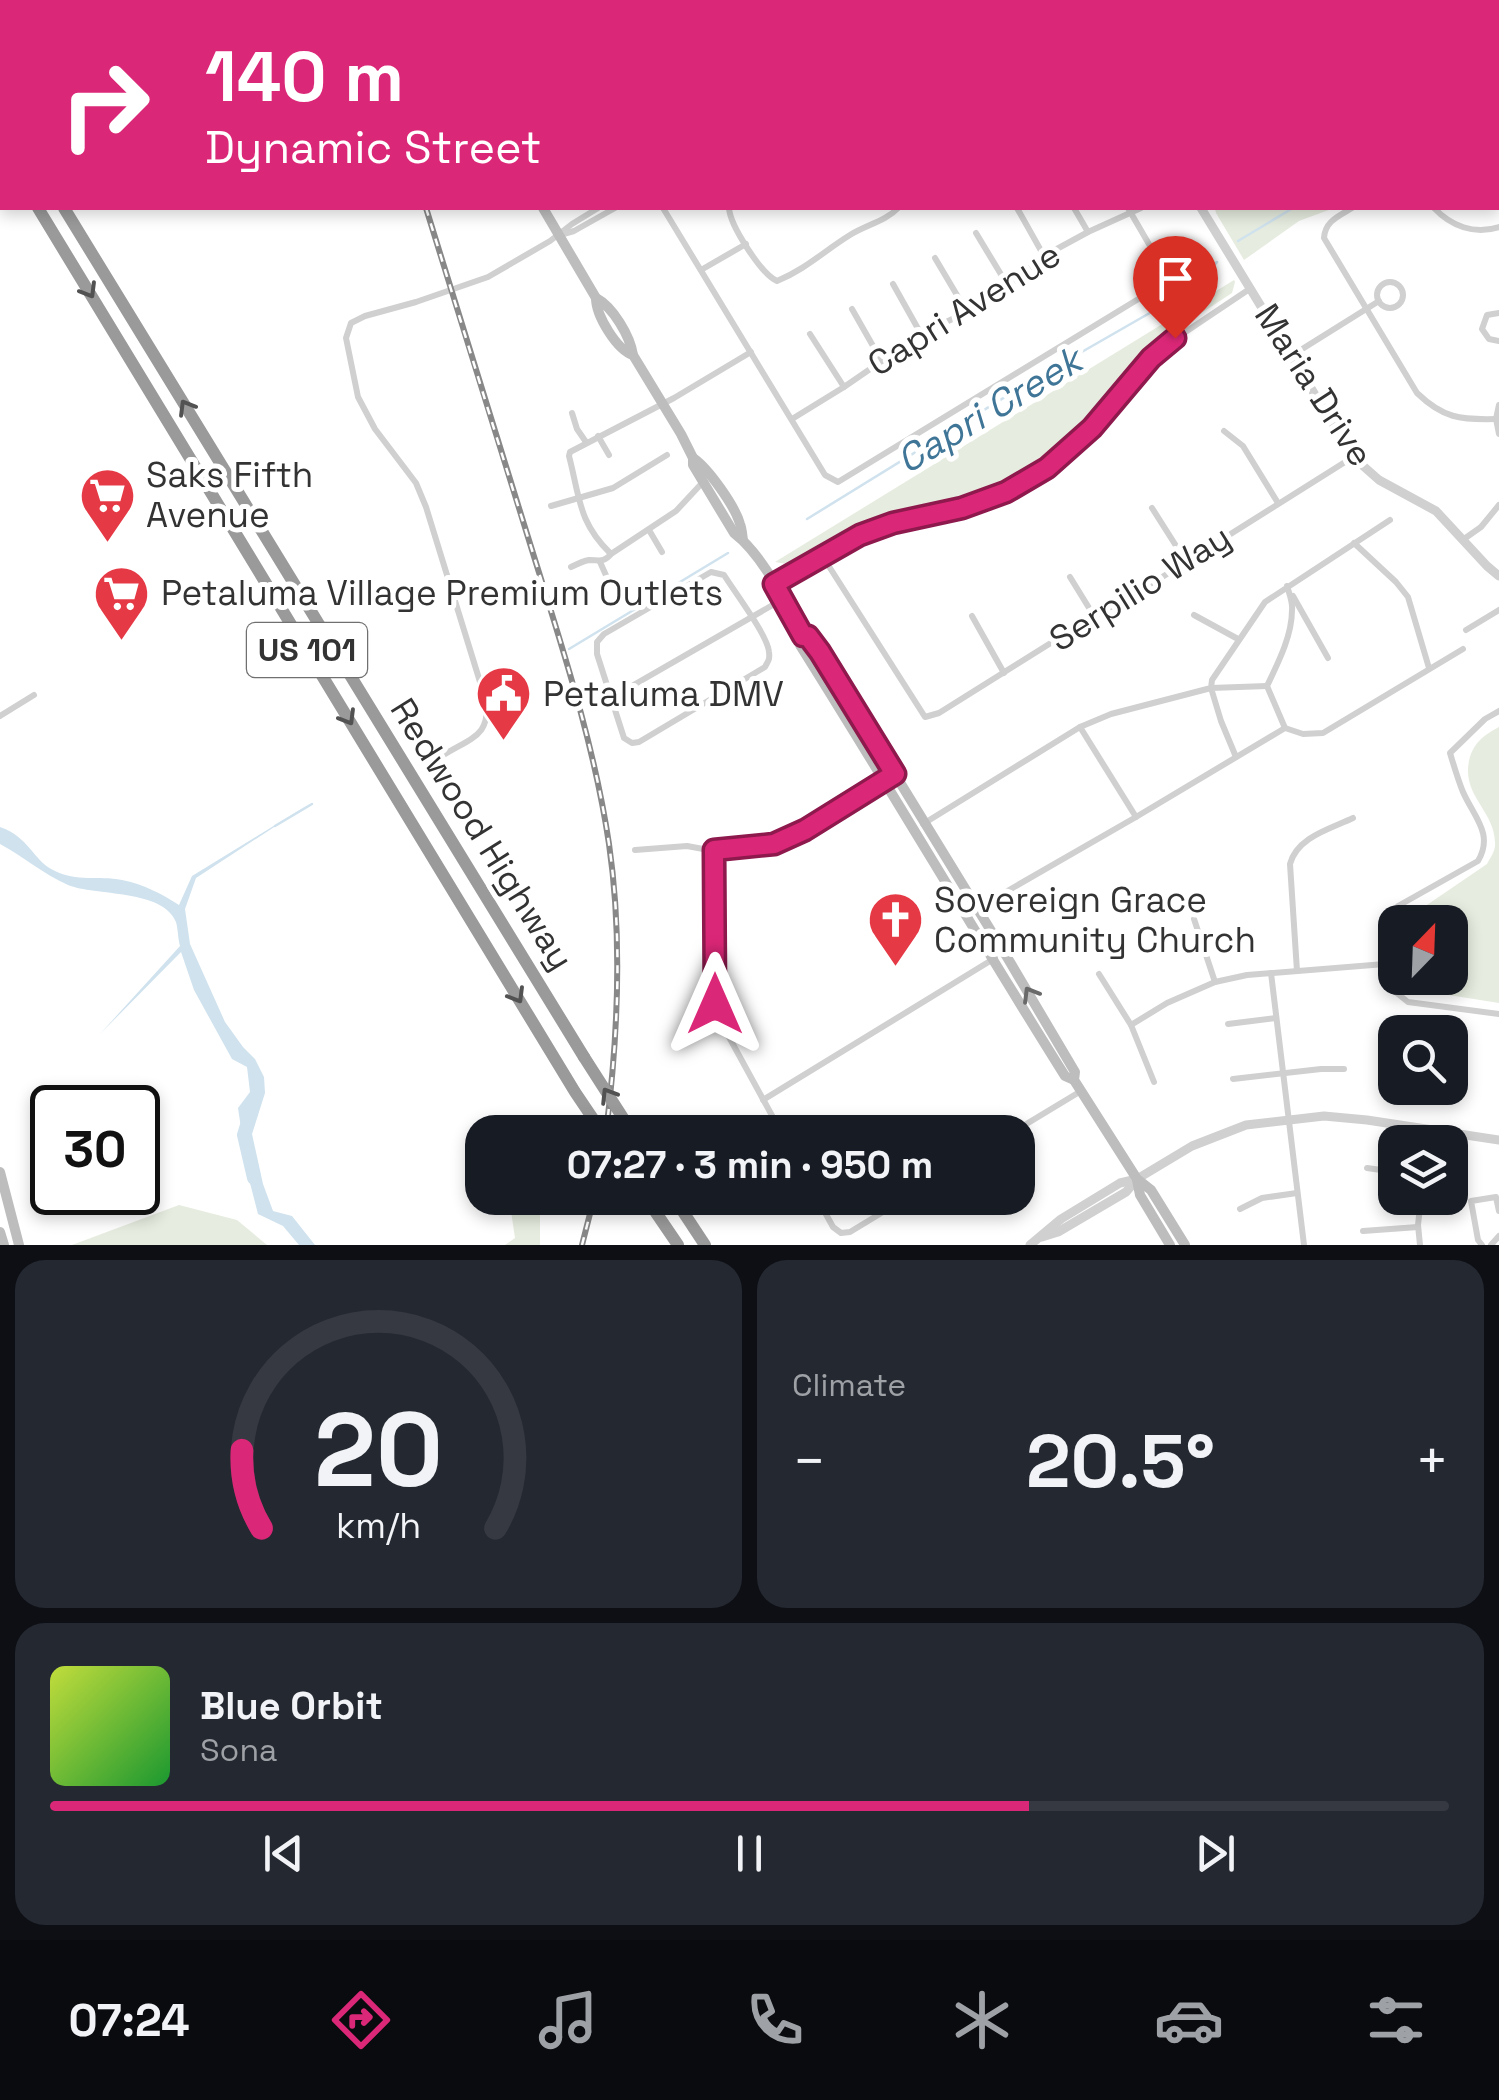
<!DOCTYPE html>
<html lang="en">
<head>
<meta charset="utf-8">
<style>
	:root { --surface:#171b24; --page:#242831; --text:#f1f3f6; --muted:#9ea1a6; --line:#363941; --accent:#db2777 }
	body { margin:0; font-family:"Space Grotesk",sans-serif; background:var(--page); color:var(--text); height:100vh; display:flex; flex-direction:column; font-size:38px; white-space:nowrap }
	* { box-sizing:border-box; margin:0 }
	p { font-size:32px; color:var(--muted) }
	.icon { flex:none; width:55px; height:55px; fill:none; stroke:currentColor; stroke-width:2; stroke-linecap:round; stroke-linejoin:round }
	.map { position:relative; height:1245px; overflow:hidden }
	.sheet { display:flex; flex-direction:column; gap:15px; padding:15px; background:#0d0f14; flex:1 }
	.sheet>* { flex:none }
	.hud { position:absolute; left:0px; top:0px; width:1500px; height:210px; box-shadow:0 5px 15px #0003; background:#db2777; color:#fff; overflow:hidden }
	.needle { width:65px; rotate:23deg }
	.controls { position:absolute; left:1378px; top:905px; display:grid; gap:20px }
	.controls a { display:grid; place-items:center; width:90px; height:90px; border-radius:20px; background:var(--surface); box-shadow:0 5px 15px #0003; font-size:50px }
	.speed { position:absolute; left:30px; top:1085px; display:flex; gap:20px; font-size:50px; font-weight:700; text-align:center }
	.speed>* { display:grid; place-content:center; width:130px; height:130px; border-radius:50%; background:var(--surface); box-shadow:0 5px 15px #0003; line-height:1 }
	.speed .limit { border:5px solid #111; border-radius:15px; background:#fff; color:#111 }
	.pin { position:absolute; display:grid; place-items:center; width:85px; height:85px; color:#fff; margin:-102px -42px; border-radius:50% 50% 50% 0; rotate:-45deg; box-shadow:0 0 10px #0007 }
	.pin .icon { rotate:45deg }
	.me { position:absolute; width:110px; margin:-55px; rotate:0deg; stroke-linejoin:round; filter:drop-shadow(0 0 8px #0008) }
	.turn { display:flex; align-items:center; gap:35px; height:210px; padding:0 40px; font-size:45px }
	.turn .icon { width:130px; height:130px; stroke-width:2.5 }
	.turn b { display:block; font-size:70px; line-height:85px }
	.big { font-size:75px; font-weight:700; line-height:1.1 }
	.sheet .tile { flex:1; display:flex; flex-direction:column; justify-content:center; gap:15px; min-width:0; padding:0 35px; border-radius:30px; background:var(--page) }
	.sheet .dial { align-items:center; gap:0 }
	.dial svg { height:260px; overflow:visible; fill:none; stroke:var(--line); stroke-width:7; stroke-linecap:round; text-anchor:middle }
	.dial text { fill:var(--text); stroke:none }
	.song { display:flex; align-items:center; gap:30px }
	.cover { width:120px; height:120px; border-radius:15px; background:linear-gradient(135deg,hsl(70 70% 55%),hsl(130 70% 35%)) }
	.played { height:10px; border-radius:5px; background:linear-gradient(90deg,var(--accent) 70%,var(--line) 70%) }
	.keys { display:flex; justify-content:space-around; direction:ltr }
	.heat { display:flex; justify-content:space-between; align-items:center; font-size:55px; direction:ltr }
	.sheet .tiles { flex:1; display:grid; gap:15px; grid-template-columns:1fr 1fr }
	.tile:last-child { grid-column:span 2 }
	.trip { position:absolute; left:465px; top:1115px; width:570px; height:100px; border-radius:30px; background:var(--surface); box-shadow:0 5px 15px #0003; font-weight:700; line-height:100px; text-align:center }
	.menu { display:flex; height:160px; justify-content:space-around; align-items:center; background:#090b0e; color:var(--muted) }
	.menu .icon { width:70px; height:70px }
	.menu .selected { color:var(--accent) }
	.menu b { font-size:45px; color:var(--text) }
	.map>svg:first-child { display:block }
</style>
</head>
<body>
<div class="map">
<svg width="1499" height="1245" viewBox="0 0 1499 1245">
	<rect width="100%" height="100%" fill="#fff"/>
	<g fill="#e6ecdf">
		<path d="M1218,208H1334L1299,221L1244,260L1216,213L1215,209Z"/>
		<path d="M1234,280L1235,282L1232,293L1154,344L1087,423L1050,456L1017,478L956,504L868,524L792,565L775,562Z"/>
		<path d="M1499,727V1003L1417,990L1402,982V978H1450V922H1402L1487,864C1491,857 1496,850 1495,842C1494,810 1462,796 1469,761C1473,743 1484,735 1499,727Z"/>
		<path d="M509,1198H540V1245H505L515,1238Z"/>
		<path d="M179,1205L237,1220L267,1245H72Z"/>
	</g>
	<path fill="#cfe2ee" d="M311,803L196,878L185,909L190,944L225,1022L243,1047L255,1059L264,1077L265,1093L252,1134L263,1184L273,1211L292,1216L315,1245H299L283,1226L258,1214L250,1183L251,1152L241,1128L238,1108L250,1092L247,1067L232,1059L194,990L181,952L100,1034L180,946C178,939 178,929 176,922C163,889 95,896 68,885C43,874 24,857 0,844V827C29,837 33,860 53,870C78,883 97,875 122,880C143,884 162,894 179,905L192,876Z"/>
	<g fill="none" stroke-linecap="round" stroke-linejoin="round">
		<g stroke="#cfe2ee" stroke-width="2.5">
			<path d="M1498,80L1499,79"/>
			<path d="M1238,241L1293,208"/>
			<path d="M807,519L1026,384L1188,291L1217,262"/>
			<path d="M569,649L728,553"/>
			<path d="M275,826L312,804"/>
		</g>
		<path stroke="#cfe2ee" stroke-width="14" d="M248,1122L244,1135L254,1178"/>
		<g stroke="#d0d0d0" stroke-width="6">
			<path d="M19,0L21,2"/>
			<path d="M316,0L317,2"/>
			<path d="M537,0L539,2"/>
			<path d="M747,0L750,2"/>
			<path d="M853,0L854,2"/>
			<path d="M1443,0L1449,2"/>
			<path d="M35,2L37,0"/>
			<path d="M103,2L104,0"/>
			<path d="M177,2V0"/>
			<path d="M240,2L242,0"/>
			<path d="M685,2L686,0"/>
			<path d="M956,2L957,0"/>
			<path d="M1237,2L1239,0"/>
			<path d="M1361,2L1365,0"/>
			<path d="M1498,14H1499"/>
			<path d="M1498,123L1499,122"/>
			<path d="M663,208L825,475L838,482L1163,284L1166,278L1164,270L1128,208"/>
			<path d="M729,208C730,225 761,274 777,281C806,269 824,251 850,235C866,225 886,221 898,208"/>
			<path d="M1017,208L1044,256"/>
			<path d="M1074,208L1088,232"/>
			<path d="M1352,208C1339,216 1325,221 1324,238L1417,393C1443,418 1460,420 1496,419"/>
			<path d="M1434,208C1451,226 1474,235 1499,227"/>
			<path d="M976,233L1008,286"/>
			<path d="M560,235L574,231L615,208"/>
			<path d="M935,258L967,312"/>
			<path d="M701,270L746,244"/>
			<circle cx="1390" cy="295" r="13"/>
			<path d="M893,284L921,334"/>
			<path d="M852,309L881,360"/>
			<path d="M1499,313L1487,315L1482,329L1489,339L1499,341"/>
			<path d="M810,334L844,387"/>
			<path d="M1291,356L1379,301"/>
			<path d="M1499,405L1496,419L1499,434"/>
			<path d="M572,413L577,429L586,442"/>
			<path d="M792,419L844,387L921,334L967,312L1008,286L1044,256L1088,232L1141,208"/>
			<path d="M1224,431L1243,446L1278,503"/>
			<path d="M598,436L609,455"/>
			<path d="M551,506L613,488L667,455"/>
			<path d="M1152,508L1185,560"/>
			<path d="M649,530L662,552"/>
			<path d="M1464,539L1481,527L1499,505"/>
			<path d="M1354,543L1396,582L1408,597L1429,668"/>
			<path d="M611,554C578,522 580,498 569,456L570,452L674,398L751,352"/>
			<path d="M823,557L925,717L939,713L1094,616L1140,591L1353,457"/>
			<path d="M600,562L609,582"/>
			<path d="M571,567C577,564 583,561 589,560C599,560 604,563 611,554L676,511L703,482"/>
			<path d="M711,572L724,575C734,591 768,636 769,652C770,660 768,661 765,667L639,742L632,743L624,738L597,654V642L604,634Z"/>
			<path d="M1070,577L1094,616"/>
			<path d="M774,584L861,535L893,523L962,508L1006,492L1047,467L1093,427L1151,358L1175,339L1251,288"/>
			<path d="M1293,596L1328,658"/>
			<path d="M1194,615L1238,639"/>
			<path d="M972,616L1004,673"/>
			<path d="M1466,630L1499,610"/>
			<path d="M611,698L783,599"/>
			<path d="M1499,711L1485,719L1450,753C1454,766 1458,780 1463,792C1474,817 1494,834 1478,861L1398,906L1387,921L1385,964L1393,990L1408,1002L1499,1014"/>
			<path d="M0,716L34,695"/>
			<path d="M1080,727L1136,817"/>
			<path d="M1285,728L1267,686C1278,663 1292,636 1292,610C1293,602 1289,593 1287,586"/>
			<path d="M442,756C470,738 493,736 485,698L426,507L416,483L375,429L358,397L346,338L351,323L365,316L416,302L488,277L550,241L572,224L598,208"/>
			<path d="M1236,757L1221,721L1211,688L1267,686"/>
			<path d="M923,824L1080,727L1111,714L1211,688L1212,680L1265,602L1390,520"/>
			<path d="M635,850L687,846L714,851L769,845L805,830L885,779"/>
			<path d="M714,851V977L717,1015L781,1132"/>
			<path d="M997,897L1136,817L1285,728L1303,734L1323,733L1463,649"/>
			<path d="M1194,919L1215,982"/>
			<path d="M1297,971L1290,864C1297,837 1330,829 1353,818"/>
			<path d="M1271,973L1304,1245"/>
			<path d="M1099,974L1131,1025L1154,1082"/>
			<path d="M1228,1024L1276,1018"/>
			<path d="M1131,1025L1167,1003L1215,982L1247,975L1385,964"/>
			<path d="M1233,1079L1321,1069H1344"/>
			<path d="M763,1100L995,958"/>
			<path d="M1013,1132L1081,1091"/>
			<path d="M1431,1142L1434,1130"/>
			<path d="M1367,1168L1395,1172"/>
			<path d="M817,1198L833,1227L841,1233L850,1232L906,1198"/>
			<path d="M1240,1209L1262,1198L1297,1193"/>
			<path d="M1363,1231L1418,1227"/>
			<path d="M1420,1245L1418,1225L1421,1198"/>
			<path d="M1482,1245L1478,1240L1471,1201L1496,1197L1499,1211"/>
			<path d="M1491,1245L1499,1236"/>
		</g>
		<g stroke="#d0d0d0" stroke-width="9">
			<path d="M1075,0L1076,2"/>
			<path d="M1201,208L1353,457L1379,480L1436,511L1487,566L1499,576"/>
			<path d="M1042,1237L1058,1232L1126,1192L1137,1179L1192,1146L1246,1125L1324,1116L1367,1120L1499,1140"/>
			<path d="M1030,1245L1061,1219L1120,1183L1137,1179"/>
		</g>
		<g stroke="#bdbdbd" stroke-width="10">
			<path d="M410,0L411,2"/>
			<path d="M422,0L424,2"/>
			<path d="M543,208L596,298C613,307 630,336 633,355L681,434L693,458V465L734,533C764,556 785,603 803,635L808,636L820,652L1004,952L1075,1072L1074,1080L1137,1179L1151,1190L1185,1245"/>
			<path d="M596,298C596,316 617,350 633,355"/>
			<path d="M693,458C708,468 735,506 740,524C742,529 742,534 743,540"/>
			<path d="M803,635L800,645C890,788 975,933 1065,1076L1074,1080"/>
			<path d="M0,1172L19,1245"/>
			<path d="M1137,1180L1140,1195L1170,1245"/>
			<path d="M0,1232L4,1245"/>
		</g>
		<g stroke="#9a9a9a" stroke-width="12">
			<path d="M0,102L2,106"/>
			<path d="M0,145L2,149"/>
			<path d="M38,208L575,1092L602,1132"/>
			<path d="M64,208L584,1057"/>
			<path d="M646,1198L678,1245"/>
			<path d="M674,1198L705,1245"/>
		</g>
		<defs>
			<g id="rail">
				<path d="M363,0V2"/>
				<path d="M426,208C461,322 496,436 532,550C562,647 594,743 609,844C623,940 618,1037 606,1132"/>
				<path d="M582,1245L594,1198"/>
			</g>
		</defs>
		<use href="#rail" stroke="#888" stroke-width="6"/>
		<use href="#rail" stroke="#fff" stroke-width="2.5" stroke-dasharray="8" stroke-linecap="butt"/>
		<path stroke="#9a9a9a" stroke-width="12" d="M584,1057L632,1132"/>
	</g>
	<defs><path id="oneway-chevron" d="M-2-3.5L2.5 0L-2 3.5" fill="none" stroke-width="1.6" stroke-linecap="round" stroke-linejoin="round" transform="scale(2.5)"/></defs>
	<g stroke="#525252">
		<use href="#oneway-chevron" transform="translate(89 291) rotate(59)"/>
		<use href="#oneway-chevron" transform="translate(186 407) rotate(-121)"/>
		<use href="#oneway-chevron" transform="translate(348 718) rotate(59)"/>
		<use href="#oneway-chevron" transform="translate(517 996) rotate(59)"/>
		<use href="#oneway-chevron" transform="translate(608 1095) rotate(-122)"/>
	</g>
	<use stroke="#6a6a6a" href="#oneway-chevron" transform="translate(1030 994) rotate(-121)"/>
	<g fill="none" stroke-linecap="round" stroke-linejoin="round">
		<defs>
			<path id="route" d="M715,1004L714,850L774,844L805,830L895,774L820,652L808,636H803L774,584L860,535L893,523L962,508L1006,492L1047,468L1092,428L1151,358L1175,338"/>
		</defs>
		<use href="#route" stroke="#8e194d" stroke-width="25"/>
		<use href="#route" stroke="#db2777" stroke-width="18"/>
	</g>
	<defs>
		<symbol id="supermarket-pin" viewBox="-11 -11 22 30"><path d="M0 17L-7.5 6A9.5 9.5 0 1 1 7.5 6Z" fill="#e63946" stroke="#fff"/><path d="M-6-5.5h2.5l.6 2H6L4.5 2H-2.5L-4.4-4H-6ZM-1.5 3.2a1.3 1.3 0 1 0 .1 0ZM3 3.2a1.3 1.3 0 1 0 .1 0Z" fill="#fff"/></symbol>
		<symbol id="civic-pin" viewBox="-11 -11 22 30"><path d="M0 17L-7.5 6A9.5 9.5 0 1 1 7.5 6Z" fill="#e63946" stroke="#fff"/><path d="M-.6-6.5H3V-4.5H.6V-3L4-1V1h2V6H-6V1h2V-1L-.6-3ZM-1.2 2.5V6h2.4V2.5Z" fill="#fff"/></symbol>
		<symbol id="church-pin" viewBox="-11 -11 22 30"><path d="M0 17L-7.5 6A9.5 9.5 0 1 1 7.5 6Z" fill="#e63946" stroke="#fff"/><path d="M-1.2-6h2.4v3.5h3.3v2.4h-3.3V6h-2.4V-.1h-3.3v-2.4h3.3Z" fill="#fff"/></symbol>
	</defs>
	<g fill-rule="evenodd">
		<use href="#supermarket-pin" x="76" y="464" width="63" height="86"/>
		<use href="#supermarket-pin" x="90" y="562" width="63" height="86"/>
		<use href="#civic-pin" x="472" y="662" width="63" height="86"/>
		<use href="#church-pin" x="864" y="888" width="63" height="86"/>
	</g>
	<g text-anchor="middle" stroke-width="10" stroke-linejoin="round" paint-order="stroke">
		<rect fill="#fff" stroke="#707070" stroke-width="2.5" x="247" y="623" width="120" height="54" rx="8"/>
		<g font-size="32" font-weight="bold" fill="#333">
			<text x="307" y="661">US 101</text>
		</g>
		<g font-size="35" fill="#333" stroke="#fff">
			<text transform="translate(964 309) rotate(-32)" y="12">Capri Avenue</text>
			<text transform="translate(1314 385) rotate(57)" y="12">Maria Drive</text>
			<text transform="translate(1140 588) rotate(-32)" y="12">Serpilio Way</text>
			<text transform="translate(482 834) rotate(58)" y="12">Redwood Highway</text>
		</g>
		<g font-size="35" fill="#333" stroke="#fff" text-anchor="start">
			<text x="146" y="487">Saks Fifth<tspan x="146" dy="40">Avenue</tspan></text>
			<text x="161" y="605">Petaluma Village Premium Outlets</text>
			<text x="543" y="706">Petaluma DMV</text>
			<text x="934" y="912">Sovereign Grace<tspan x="934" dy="40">Community Church</tspan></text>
		</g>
		<g font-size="38" font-style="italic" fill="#3f7597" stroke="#fff">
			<text transform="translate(989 410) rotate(-31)" y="13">Capri Creek</text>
		</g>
	</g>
</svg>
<div class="controls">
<a><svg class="needle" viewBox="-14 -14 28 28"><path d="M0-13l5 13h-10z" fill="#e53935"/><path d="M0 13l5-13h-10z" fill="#9ea1a6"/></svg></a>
<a><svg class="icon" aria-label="search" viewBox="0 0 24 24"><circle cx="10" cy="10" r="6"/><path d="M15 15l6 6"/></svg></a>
<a><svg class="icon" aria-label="layers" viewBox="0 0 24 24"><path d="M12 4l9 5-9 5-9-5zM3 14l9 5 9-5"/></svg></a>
</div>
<div class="speed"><div class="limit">30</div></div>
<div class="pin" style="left:1175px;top:338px;background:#d93025"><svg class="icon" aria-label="arrive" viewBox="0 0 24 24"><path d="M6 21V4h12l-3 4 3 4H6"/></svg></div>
<svg class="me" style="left:715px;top:1004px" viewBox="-20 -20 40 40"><path d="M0-17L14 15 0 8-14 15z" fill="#db2777" stroke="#fff" stroke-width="4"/></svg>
<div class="trip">07:27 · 3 min · 950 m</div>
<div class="hud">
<div class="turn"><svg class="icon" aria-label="right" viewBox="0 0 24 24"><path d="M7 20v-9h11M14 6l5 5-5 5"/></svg><div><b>140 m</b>Dynamic Street</div></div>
</div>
</div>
<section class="sheet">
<div class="tiles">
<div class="tile dial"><svg viewBox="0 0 100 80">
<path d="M14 69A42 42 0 1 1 86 69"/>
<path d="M14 69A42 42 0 0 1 8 45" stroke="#db2777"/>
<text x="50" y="56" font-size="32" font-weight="700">20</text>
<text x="50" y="72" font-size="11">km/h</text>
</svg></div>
<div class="tile"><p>Climate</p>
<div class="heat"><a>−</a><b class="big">20.5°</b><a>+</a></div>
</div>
<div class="tile">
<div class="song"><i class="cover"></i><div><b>Blue Orbit</b><p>Sona</p></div></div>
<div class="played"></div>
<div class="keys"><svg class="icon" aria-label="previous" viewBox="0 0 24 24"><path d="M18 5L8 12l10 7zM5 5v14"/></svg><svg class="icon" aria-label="pause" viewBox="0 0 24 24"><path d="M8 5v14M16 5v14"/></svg><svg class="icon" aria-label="next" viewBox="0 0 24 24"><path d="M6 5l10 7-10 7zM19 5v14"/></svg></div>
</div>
</div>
</section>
<nav class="menu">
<b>07:24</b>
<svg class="icon selected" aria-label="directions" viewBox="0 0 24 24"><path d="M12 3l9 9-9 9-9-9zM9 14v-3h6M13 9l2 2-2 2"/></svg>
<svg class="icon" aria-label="music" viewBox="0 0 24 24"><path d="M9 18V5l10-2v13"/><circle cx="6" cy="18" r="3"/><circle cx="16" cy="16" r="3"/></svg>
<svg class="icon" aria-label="phone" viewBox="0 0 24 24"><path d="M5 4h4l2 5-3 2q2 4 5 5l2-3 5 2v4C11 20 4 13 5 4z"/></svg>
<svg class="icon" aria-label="climate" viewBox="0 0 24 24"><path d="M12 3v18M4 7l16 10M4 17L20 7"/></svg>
<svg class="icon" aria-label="car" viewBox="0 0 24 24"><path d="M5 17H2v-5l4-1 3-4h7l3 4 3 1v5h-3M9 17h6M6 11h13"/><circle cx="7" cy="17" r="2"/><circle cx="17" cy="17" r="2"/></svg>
<svg class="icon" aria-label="filters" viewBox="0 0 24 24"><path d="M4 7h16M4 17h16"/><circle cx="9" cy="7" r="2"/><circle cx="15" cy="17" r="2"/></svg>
</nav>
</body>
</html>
